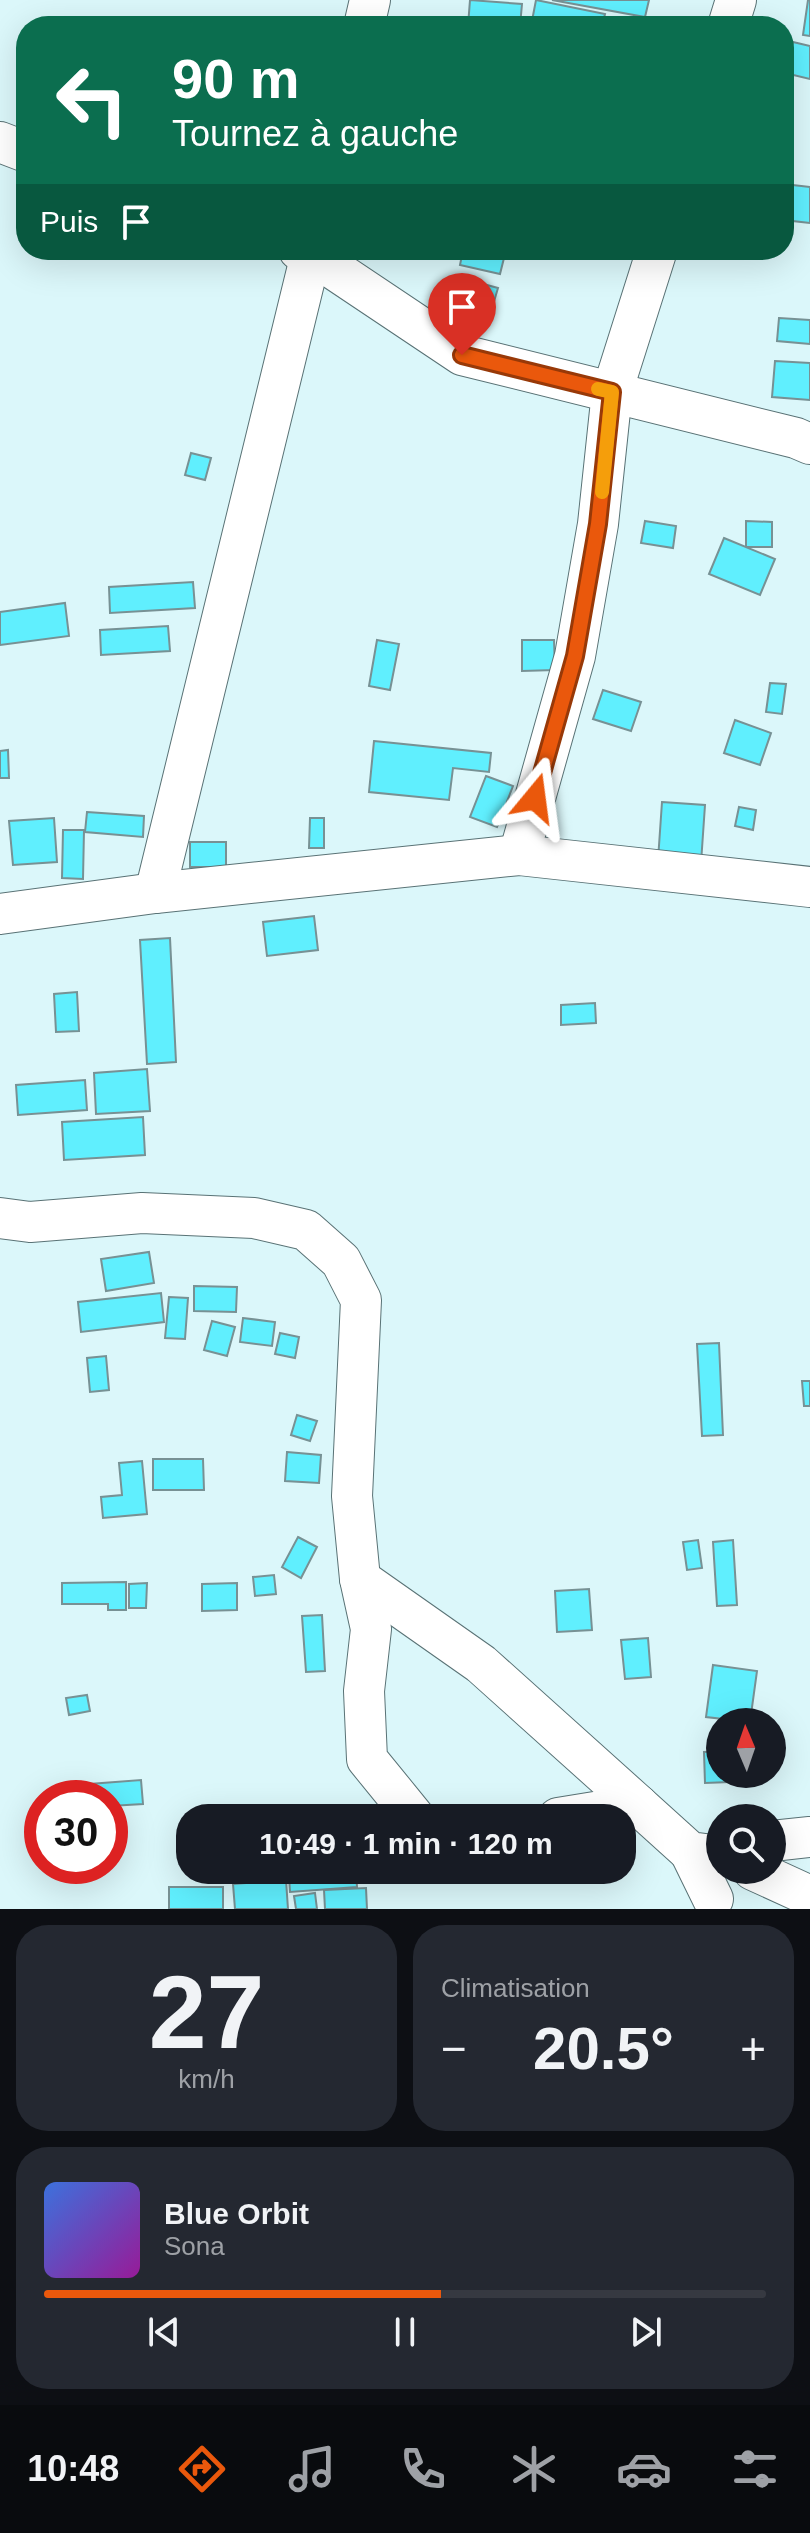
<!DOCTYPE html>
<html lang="fr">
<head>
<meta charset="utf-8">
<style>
	:root { --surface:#171b24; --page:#242831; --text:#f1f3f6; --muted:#9ea1a6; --line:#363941; --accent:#ea580c }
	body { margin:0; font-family:Helvetica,sans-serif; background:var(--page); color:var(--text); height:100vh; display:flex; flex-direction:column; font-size:30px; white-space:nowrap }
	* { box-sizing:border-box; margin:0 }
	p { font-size:26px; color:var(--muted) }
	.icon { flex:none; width:44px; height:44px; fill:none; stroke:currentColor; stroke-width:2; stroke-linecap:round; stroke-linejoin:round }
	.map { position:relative; height:1909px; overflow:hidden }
	.panel { display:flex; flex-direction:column; gap:16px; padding:16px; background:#0d0f14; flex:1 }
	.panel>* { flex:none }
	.banner { position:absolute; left:16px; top:16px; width:778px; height:244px; border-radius:32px; box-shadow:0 8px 32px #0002; background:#0b6e4f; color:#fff; overflow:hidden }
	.needle { width:52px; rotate:358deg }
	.fabs { position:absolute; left:706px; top:1708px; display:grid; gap:16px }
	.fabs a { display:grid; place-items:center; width:80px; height:80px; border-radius:50%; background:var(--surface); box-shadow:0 8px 32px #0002; font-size:40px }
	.speed { position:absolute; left:24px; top:1780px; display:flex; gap:16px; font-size:40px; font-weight:700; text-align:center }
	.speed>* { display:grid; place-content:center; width:104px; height:104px; border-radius:50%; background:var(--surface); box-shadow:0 8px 32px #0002; line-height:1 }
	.speed .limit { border:12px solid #d22; background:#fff; color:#111 }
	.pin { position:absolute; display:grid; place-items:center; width:68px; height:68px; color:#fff; margin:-82px -34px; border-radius:50% 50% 50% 0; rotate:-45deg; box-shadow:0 0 8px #0007 }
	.pin .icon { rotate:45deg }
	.me { position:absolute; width:88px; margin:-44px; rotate:16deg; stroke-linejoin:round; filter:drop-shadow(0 0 6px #0008) }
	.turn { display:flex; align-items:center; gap:28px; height:168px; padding:0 24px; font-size:36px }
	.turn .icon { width:104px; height:104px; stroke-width:2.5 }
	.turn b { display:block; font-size:56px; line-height:68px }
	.then { display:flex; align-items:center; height:76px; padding:0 24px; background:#0003; gap:16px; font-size:30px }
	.big { font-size:60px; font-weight:700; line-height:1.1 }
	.panel .widget { flex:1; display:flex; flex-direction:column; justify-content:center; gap:12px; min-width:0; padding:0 28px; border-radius:32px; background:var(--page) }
	.panel .dial { align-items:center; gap:0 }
	.dial b { font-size:104px; line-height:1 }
	.song { display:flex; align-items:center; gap:24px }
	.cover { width:96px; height:96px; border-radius:12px; background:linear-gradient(135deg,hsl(220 70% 55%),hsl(300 70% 35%)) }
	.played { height:8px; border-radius:4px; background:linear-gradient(90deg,var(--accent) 55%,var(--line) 55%) }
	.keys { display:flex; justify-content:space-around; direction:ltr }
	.heat { display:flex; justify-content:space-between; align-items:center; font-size:44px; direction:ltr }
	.panel .tiles { flex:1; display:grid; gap:16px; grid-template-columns:1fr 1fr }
	.widget:last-child { grid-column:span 2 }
	.trip { position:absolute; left:176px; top:1804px; width:460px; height:80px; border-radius:32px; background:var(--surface); box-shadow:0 8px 32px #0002; font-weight:700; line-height:80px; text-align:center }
	.dock { display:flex; height:128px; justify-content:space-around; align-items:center; background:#090b0e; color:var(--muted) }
	.dock .icon { width:56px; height:56px }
	.dock .on { color:var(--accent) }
	.dock b { font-size:36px; color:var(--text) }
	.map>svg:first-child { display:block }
</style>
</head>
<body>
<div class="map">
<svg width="810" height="1909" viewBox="0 0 810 1909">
	<rect width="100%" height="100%" fill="#dbf7fa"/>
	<g fill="#60effe" stroke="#779194" stroke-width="2">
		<path d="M470,0L522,4L520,26H468Z"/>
		<path d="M536,0L605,14L602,26H531Z"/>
		<path d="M552,0H649L645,17Z"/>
		<path d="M808,0H810V36L803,35Z"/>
		<path d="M793,42L810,46V79L785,73Z"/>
		<path d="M784,184L810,187V223L784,220Z"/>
		<path d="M463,250H506L500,274L460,265Z"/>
		<path d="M692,250H718L717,254L692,252Z"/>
		<path d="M465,279L498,288L490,315L458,306Z"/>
		<path d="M779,318L810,320V344L777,341Z"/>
		<path d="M775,361L810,363V400L772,397Z"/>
		<path d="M191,453L211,458L205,480L185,475Z"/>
		<path d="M645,521L676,526L673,548L641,543Z"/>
		<path d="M746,521L772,522V547H746Z"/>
		<path d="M724,538L775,559L760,595L709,574Z"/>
		<path d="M193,582L195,608L110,613L109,587Z"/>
		<path d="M65,603L69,636L0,645V612Z"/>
		<path d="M168,626L170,651L101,655L100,630Z"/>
		<path d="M377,640L399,644L390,690L369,686Z"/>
		<path d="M522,640H554L555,670L522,671Z"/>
		<path d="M770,683L786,684L782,714L766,712Z"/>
		<path d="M603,690L641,702L631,731L593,719Z"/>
		<path d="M735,720L771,733L760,765L724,753Z"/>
		<path d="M374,741L491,753L489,772L453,768L449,800L369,792Z"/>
		<path d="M8,750L9,778H0V751Z"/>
		<path d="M486,776L513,786L497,827L470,817Z"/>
		<path d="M662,802L705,805L701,863L658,860Z"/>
		<path d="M739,807L756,810L753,830L735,826Z"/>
		<path d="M87,812L144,816L143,837L85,832Z"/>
		<path d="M54,818L57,862L13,865L9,821Z"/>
		<path d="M310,818H324V848H309Z"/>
		<path d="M63,830H84L83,879L62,878Z"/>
		<rect x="190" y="842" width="36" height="25"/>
		<path d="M314,916L318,950L267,956L263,922Z"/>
		<path d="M170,938L176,1062L147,1064L140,940Z"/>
		<path d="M77,992L79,1031L56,1032L54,994Z"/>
		<path d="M595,1003L596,1023L561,1025V1005Z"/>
		<path d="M147,1069L150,1111L96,1114L94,1073Z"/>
		<path d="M85,1080L87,1110L18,1115L16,1085Z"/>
		<path d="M143,1117L145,1155L64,1160L62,1122Z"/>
		<path d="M149,1252L154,1283L106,1291L101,1259Z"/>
		<path d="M194,1286L237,1287L236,1312L194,1311Z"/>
		<path d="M161,1293L164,1322L81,1332L78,1302Z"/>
		<path d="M169,1297L188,1298L185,1339L165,1338Z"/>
		<path d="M243,1318L275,1322L272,1346L240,1342Z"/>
		<path d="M212,1321L235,1327L227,1356L204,1350Z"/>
		<path d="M280,1333L299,1337L295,1358L275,1354Z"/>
		<path d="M719,1343L723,1435L702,1436L697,1344Z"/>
		<path d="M106,1356L109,1390L90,1392L87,1358Z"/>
		<path d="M802,1381H810V1406H804Z"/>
		<path d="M297,1415L317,1421L310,1441L291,1435Z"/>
		<path d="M287,1452L321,1455L319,1483L285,1481Z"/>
		<path d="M153,1459H203L204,1490H153Z"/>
		<path d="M142,1461L147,1514L103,1518L101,1497L122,1495L119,1463Z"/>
		<path d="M298,1537L317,1547L301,1578L282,1567Z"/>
		<path d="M698,1540L702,1568L687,1570L683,1542Z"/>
		<path d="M733,1540L737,1605L717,1606L713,1542Z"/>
		<path d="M274,1575L276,1594L255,1596L253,1577Z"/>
		<path d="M126,1582V1610H108V1604H62V1583Z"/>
		<path d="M147,1583L146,1608H129V1584Z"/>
		<path d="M237,1583V1610L202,1611V1584Z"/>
		<path d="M589,1589L592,1630L557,1632L555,1591Z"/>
		<path d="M322,1615L325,1671L306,1672L302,1616Z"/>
		<path d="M648,1638L651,1677L625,1679L621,1640Z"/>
		<path d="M713,1665L757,1671L750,1722L706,1717Z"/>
		<path d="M87,1695L90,1711L69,1715L66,1698Z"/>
		<path d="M720,1751V1774H730V1782L705,1783L704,1752Z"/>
		<path d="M141,1780L143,1804L110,1806V1798H64L63,1786Z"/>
		<path d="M220,1870H252L253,1877L221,1880Z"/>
		<path d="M356,1871L357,1887L290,1892L289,1876Z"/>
		<path d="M286,1880L288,1909H235L233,1884Z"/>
		<rect x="169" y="1887" width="54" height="22"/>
		<path d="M366,1888L367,1909H325L324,1890Z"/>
		<path d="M315,1893L317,1909H296L294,1896Z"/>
	</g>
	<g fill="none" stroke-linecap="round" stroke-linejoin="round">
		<defs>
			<g id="minor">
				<path d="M364,26L370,0"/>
				<path d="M728,26L736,0"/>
				<path d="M0,142L26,152"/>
				<path d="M299,250L311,254L462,355L796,438L810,444"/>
				<path d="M519,855L575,656L598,524L612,392L657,250"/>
				<path d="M155,893L312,250"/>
				<path d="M0,914L155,893L519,855L810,887"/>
				<path d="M0,1218L30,1222L142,1213L254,1218L306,1230L341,1261L361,1300L352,1496L360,1579L371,1629L364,1691L367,1759L415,1818"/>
				<path d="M360,1579L481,1664L638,1805"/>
				<path d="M558,1818L638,1805L690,1852L720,1856"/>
				<path d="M772,1841L810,1837"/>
				<path d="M690,1852L713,1899"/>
				<path d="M753,1870L810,1896"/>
			</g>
		</defs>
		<use href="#minor" stroke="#597275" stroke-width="42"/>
		<use href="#minor" stroke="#fff" stroke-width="40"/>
	</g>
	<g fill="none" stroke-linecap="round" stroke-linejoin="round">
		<defs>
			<path id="route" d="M462,355L612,392L598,524L575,656L535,798"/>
		</defs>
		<use href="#route" stroke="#983908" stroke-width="20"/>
		<use href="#route" stroke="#ea580c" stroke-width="14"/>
		<path stroke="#f59e0b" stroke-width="14" d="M598,389L612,392L602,492"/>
	</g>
</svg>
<div class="fabs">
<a><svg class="needle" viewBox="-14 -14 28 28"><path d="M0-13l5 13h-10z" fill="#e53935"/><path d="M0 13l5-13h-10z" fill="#9ea1a6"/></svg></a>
<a><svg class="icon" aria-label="search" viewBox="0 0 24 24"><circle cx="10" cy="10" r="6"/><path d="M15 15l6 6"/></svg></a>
</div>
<div class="speed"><div class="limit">30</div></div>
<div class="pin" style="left:462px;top:355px;background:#d93025"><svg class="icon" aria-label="arrive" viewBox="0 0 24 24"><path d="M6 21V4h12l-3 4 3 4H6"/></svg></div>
<svg class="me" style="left:535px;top:798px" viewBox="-20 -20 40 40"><path d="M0-17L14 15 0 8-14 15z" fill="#ea580c" stroke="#fff" stroke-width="4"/></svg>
<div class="trip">10:49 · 1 min · 120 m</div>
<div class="banner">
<div class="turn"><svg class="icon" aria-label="left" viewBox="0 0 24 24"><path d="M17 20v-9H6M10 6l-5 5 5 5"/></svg><div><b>90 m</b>Tournez à gauche</div></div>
<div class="then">Puis<svg class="icon" aria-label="arrive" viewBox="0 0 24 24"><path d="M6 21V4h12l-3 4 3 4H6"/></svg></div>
</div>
</div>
<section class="panel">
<div class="tiles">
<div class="widget dial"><b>27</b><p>km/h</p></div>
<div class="widget"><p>Climatisation</p>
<div class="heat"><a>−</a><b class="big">20.5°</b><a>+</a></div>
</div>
<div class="widget">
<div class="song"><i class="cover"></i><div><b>Blue Orbit</b><p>Sona</p></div></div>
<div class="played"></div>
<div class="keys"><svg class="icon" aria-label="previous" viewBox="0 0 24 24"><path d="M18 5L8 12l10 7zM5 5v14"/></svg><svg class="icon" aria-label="pause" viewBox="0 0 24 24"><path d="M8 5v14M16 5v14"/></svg><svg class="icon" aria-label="next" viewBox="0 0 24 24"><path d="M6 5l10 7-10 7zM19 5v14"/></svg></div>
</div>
</div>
</section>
<nav class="dock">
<b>10:48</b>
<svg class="icon on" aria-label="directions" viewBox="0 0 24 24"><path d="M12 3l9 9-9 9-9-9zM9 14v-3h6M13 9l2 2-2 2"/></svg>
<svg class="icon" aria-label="music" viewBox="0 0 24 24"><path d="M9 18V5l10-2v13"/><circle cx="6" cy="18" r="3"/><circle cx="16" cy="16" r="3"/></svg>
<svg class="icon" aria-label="phone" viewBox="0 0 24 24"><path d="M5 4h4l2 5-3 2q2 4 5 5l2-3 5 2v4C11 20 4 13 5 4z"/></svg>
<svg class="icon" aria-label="climate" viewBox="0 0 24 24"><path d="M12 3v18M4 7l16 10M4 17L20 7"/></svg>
<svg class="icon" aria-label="car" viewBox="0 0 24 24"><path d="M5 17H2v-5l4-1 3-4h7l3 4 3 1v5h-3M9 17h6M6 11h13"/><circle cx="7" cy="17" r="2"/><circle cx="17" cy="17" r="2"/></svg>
<svg class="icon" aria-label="filters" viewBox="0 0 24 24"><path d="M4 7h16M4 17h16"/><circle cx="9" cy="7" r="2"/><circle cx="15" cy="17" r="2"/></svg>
</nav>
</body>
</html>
